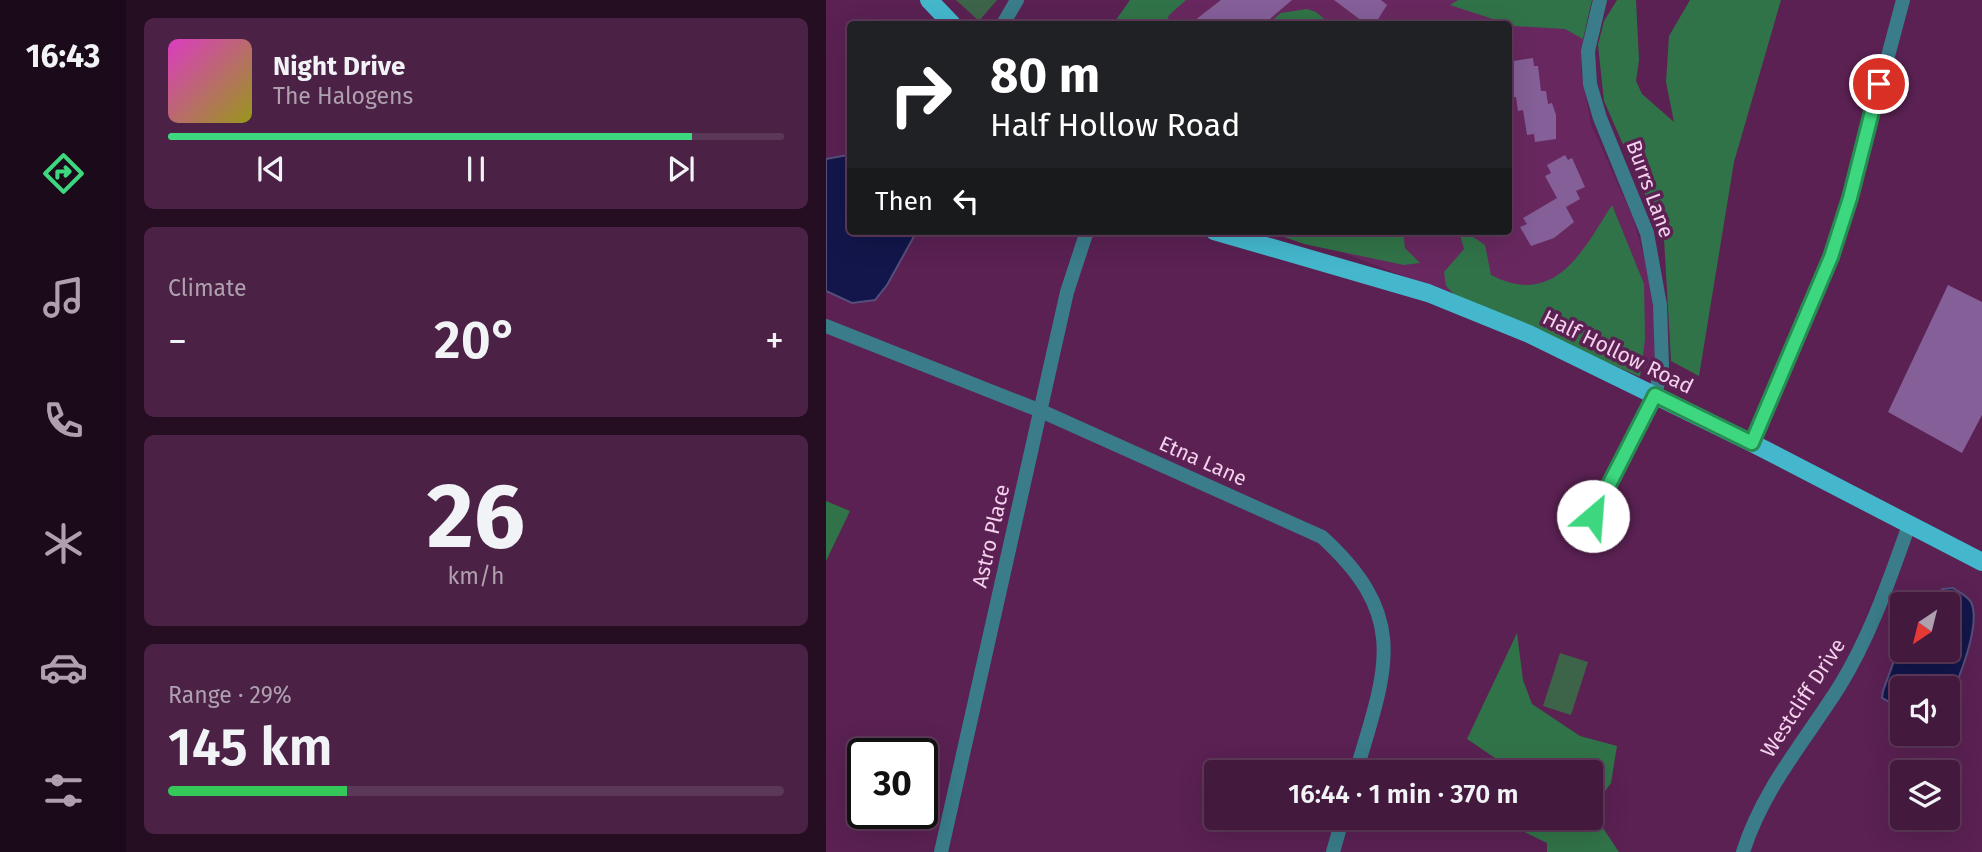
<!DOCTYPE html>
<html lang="en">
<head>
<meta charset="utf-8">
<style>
	:root { --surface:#44193e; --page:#4b2245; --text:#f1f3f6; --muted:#afa0b0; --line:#5c3858; --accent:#3cd77e }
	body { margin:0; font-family:"Fira Sans",sans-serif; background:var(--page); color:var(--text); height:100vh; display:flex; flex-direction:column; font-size:26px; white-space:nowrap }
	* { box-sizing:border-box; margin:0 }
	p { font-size:23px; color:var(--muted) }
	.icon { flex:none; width:38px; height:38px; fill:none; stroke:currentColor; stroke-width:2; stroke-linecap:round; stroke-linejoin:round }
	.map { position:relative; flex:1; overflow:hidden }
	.details { display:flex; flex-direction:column; gap:18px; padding:18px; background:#250e22; width:700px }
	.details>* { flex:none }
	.guide { position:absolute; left:21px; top:21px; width:665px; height:214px; border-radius:7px; box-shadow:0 7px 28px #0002,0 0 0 2px var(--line); background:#202124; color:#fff; overflow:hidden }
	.needle { width:46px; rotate:215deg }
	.tools { position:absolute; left:1064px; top:592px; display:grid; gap:14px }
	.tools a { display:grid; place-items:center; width:70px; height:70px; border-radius:7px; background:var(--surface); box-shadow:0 7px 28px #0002,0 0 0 2px var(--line); font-size:35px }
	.speed { position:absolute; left:21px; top:738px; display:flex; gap:14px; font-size:35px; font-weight:700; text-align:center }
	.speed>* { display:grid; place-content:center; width:91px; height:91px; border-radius:50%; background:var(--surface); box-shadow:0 7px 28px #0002,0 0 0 2px var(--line); line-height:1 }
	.speed .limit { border:4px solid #111; border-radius:10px; background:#fff; color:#111 }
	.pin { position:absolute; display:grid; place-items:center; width:60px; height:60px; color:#fff; margin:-30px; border:4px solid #fff; border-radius:50%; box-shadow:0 2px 7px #0007 }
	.me { position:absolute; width:77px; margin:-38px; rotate:27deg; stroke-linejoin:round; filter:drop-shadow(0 0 5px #0008) }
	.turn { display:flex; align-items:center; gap:24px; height:147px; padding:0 28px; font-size:32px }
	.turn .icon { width:91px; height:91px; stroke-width:2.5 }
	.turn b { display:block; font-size:49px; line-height:60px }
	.then { display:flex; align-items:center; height:66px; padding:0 28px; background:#0003; gap:14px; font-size:26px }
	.big { font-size:52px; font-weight:600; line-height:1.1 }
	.details .tile { flex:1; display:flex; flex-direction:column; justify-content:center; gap:10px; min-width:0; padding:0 24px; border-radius:10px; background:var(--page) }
	.details .dial { align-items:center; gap:0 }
	.dial b { font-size:91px; line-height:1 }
	.song { display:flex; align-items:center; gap:21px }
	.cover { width:84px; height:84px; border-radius:10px; background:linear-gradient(135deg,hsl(310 70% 55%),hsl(60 70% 35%)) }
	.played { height:7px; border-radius:4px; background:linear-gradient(90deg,var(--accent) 85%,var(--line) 85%) }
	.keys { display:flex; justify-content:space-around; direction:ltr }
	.heat { display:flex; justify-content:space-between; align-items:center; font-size:38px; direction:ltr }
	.charge { height:10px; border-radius:5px; background:linear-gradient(90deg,#34c759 29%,var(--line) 0) }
	.trip { position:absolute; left:378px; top:760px; width:399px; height:70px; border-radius:7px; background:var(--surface); box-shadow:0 7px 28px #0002,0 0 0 2px var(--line); font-weight:600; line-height:70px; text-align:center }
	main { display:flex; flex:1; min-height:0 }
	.tab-bar { display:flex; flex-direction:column; width:126px; justify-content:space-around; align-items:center; background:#1b0a19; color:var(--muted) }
	.tab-bar .icon { width:49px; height:49px }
	.tab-bar .selected { color:var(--accent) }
	.tab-bar b { font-size:32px; color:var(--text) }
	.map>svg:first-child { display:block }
</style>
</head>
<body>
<main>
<nav class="tab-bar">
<b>16:43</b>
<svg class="icon selected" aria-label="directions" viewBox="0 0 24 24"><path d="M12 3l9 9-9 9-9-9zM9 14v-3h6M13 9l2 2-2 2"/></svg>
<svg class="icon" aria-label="music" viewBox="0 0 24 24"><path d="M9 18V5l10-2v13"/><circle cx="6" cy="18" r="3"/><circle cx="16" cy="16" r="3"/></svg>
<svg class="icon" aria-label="phone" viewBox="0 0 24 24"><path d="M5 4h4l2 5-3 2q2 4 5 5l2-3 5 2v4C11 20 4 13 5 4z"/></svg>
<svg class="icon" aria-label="climate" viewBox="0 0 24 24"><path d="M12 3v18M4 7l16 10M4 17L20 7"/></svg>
<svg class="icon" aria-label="car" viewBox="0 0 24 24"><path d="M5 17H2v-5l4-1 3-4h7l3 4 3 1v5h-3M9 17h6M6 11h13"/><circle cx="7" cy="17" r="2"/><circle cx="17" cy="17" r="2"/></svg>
<svg class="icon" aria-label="filters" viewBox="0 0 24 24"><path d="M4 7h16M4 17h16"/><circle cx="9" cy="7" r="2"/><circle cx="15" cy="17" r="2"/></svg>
</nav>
<section class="details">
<div class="tile">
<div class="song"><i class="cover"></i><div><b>Night Drive</b><p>The Halogens</p></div></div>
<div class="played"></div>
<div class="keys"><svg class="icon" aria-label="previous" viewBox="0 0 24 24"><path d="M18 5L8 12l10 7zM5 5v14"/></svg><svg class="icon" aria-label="pause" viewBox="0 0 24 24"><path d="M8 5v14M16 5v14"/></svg><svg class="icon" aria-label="next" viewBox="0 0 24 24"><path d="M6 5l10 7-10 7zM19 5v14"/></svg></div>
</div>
<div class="tile"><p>Climate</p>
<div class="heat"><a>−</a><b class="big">20°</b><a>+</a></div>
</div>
<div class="tile dial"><b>26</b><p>km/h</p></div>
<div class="tile"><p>Range · 29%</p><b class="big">145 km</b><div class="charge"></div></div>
</section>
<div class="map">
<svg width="1156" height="852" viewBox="0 0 1156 852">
	<rect width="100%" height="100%" fill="#5a2152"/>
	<path fill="#68285f" d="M316,0H766L758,28L755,72L765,124L807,218L821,268L828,319L831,374L461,231H682V24H300Z"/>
	<g fill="#3d6449">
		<path d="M130,0H171L153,21Z"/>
		<path d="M734,653L762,662L745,715L717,706Z"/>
	</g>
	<g fill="#317348">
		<path d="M304,0H360L343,15L340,24H287Z"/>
		<path d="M632,0H766L757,39L739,29L688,26L624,5Z"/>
		<path d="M791,0H810L813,60L810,81L816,94L848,122L840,82L843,36L864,0H955L908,162L873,376L845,361L838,238L778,101L772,45L778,21Z"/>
		<path d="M481,9L490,12L504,24H442L455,13Z"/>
		<path d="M786,205L818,284L819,339L814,377L630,296L620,286L618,272L638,249L633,231H638L659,245L665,275C729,308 756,252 786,205Z"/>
		<path d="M441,231H577L579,248L594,263L578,265L478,244Z"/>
		<path d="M0,501L24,511L0,561Z"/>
		<path d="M691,633L697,680L706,704L754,736L791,746L785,783L765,810L793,852H721V843L672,819L765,817V772H681L675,762L641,739Z"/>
	</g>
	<g fill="#12164a" stroke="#564e7b" stroke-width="2">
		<path d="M22,155L24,231H91L61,285L49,300L26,303L0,291V159Z"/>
		<path d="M1127,588C1133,592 1141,596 1145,602C1156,625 1131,682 1122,705V688H1076V709L1056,698L1057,691L1076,639V649H1122V604H1095L1117,589Z"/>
	</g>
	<g fill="#845f98">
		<path d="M395,0H466L438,24H364Z"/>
		<path d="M508,0H555L561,5L549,24H540Z"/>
		<path d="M707,58L708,66H712L715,91H720L722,104L726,103L730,115V139L709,142L708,134L701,135L697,110L692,111L690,97H687L682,69L688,68L687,61Z"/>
		<path d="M739,155L742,160L746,158L759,187L750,191L754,199L740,207L748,222L728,238L705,246L694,227L701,224L697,218L731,198L719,176L725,173L721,165Z"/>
		<path d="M1122,285L1156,302V415L1136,453L1062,412Z"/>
	</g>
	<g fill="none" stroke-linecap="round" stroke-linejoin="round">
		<g stroke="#3a7c8a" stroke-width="14">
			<path d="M177,24L191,0"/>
			<path d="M0,326L215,411L496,537C585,618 560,670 530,772"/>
			<path d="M926,443L1005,257L1024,198L1077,0"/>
			<path d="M767,516L829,395L836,366L834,305L821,233L774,118L764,84L762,51L774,0"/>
			<path d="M115,852L241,292L261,231"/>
			<path d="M507,852L517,817"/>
			<path d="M917,852C937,789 978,742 1013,687C1044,637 1063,581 1083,525"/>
		</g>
		<g stroke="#44b7cd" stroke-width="18">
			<path d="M103,0L126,24"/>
			<path d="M388,231L602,293L703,334L926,443L1156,562"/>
		</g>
	</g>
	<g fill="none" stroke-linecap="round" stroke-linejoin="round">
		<defs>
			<path id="route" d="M767,516L829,395L926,443L1005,257L1024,198L1053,84"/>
		</defs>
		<use href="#route" stroke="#278c52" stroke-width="18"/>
		<use href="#route" stroke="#3cd77e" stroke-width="12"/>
	</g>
	<g text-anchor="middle" stroke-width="7" stroke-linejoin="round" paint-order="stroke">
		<g font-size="21" fill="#f4d1ed" stroke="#5a2152">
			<text transform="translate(824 189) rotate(70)" y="7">Burrs Lane</text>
			<text transform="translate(792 352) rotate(26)" y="7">Half Hollow Road</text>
			<text transform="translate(377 461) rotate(24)" y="7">Etna Lane</text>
			<text transform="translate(165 536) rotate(-77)" y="7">Astro Place</text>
			<text transform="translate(977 698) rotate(-57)" y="7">Westcliff Drive</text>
		</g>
	</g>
</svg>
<div class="tools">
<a><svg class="needle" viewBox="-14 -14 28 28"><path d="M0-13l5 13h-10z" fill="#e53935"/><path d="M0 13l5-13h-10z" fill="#afa0b0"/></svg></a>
<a><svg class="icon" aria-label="sound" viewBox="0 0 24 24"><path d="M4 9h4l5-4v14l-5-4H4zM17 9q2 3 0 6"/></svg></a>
<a><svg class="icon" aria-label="layers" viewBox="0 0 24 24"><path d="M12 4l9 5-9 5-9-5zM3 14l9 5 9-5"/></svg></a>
</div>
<div class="speed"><div class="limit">30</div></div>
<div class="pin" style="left:1053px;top:84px;background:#d93025"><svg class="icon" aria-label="arrive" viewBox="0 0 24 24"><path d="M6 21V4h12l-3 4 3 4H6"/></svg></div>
<svg class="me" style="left:767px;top:516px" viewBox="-20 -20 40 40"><circle r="19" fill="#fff"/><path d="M0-13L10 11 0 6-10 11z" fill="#3cd77e"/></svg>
<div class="trip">16:44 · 1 min · 370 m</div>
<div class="guide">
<div class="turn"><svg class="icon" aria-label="right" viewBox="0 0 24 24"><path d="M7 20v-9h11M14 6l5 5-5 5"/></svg><div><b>80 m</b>Half Hollow Road</div></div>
<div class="then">Then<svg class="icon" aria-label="left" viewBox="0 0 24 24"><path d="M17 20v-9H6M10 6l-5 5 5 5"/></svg></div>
</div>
</div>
</main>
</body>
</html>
